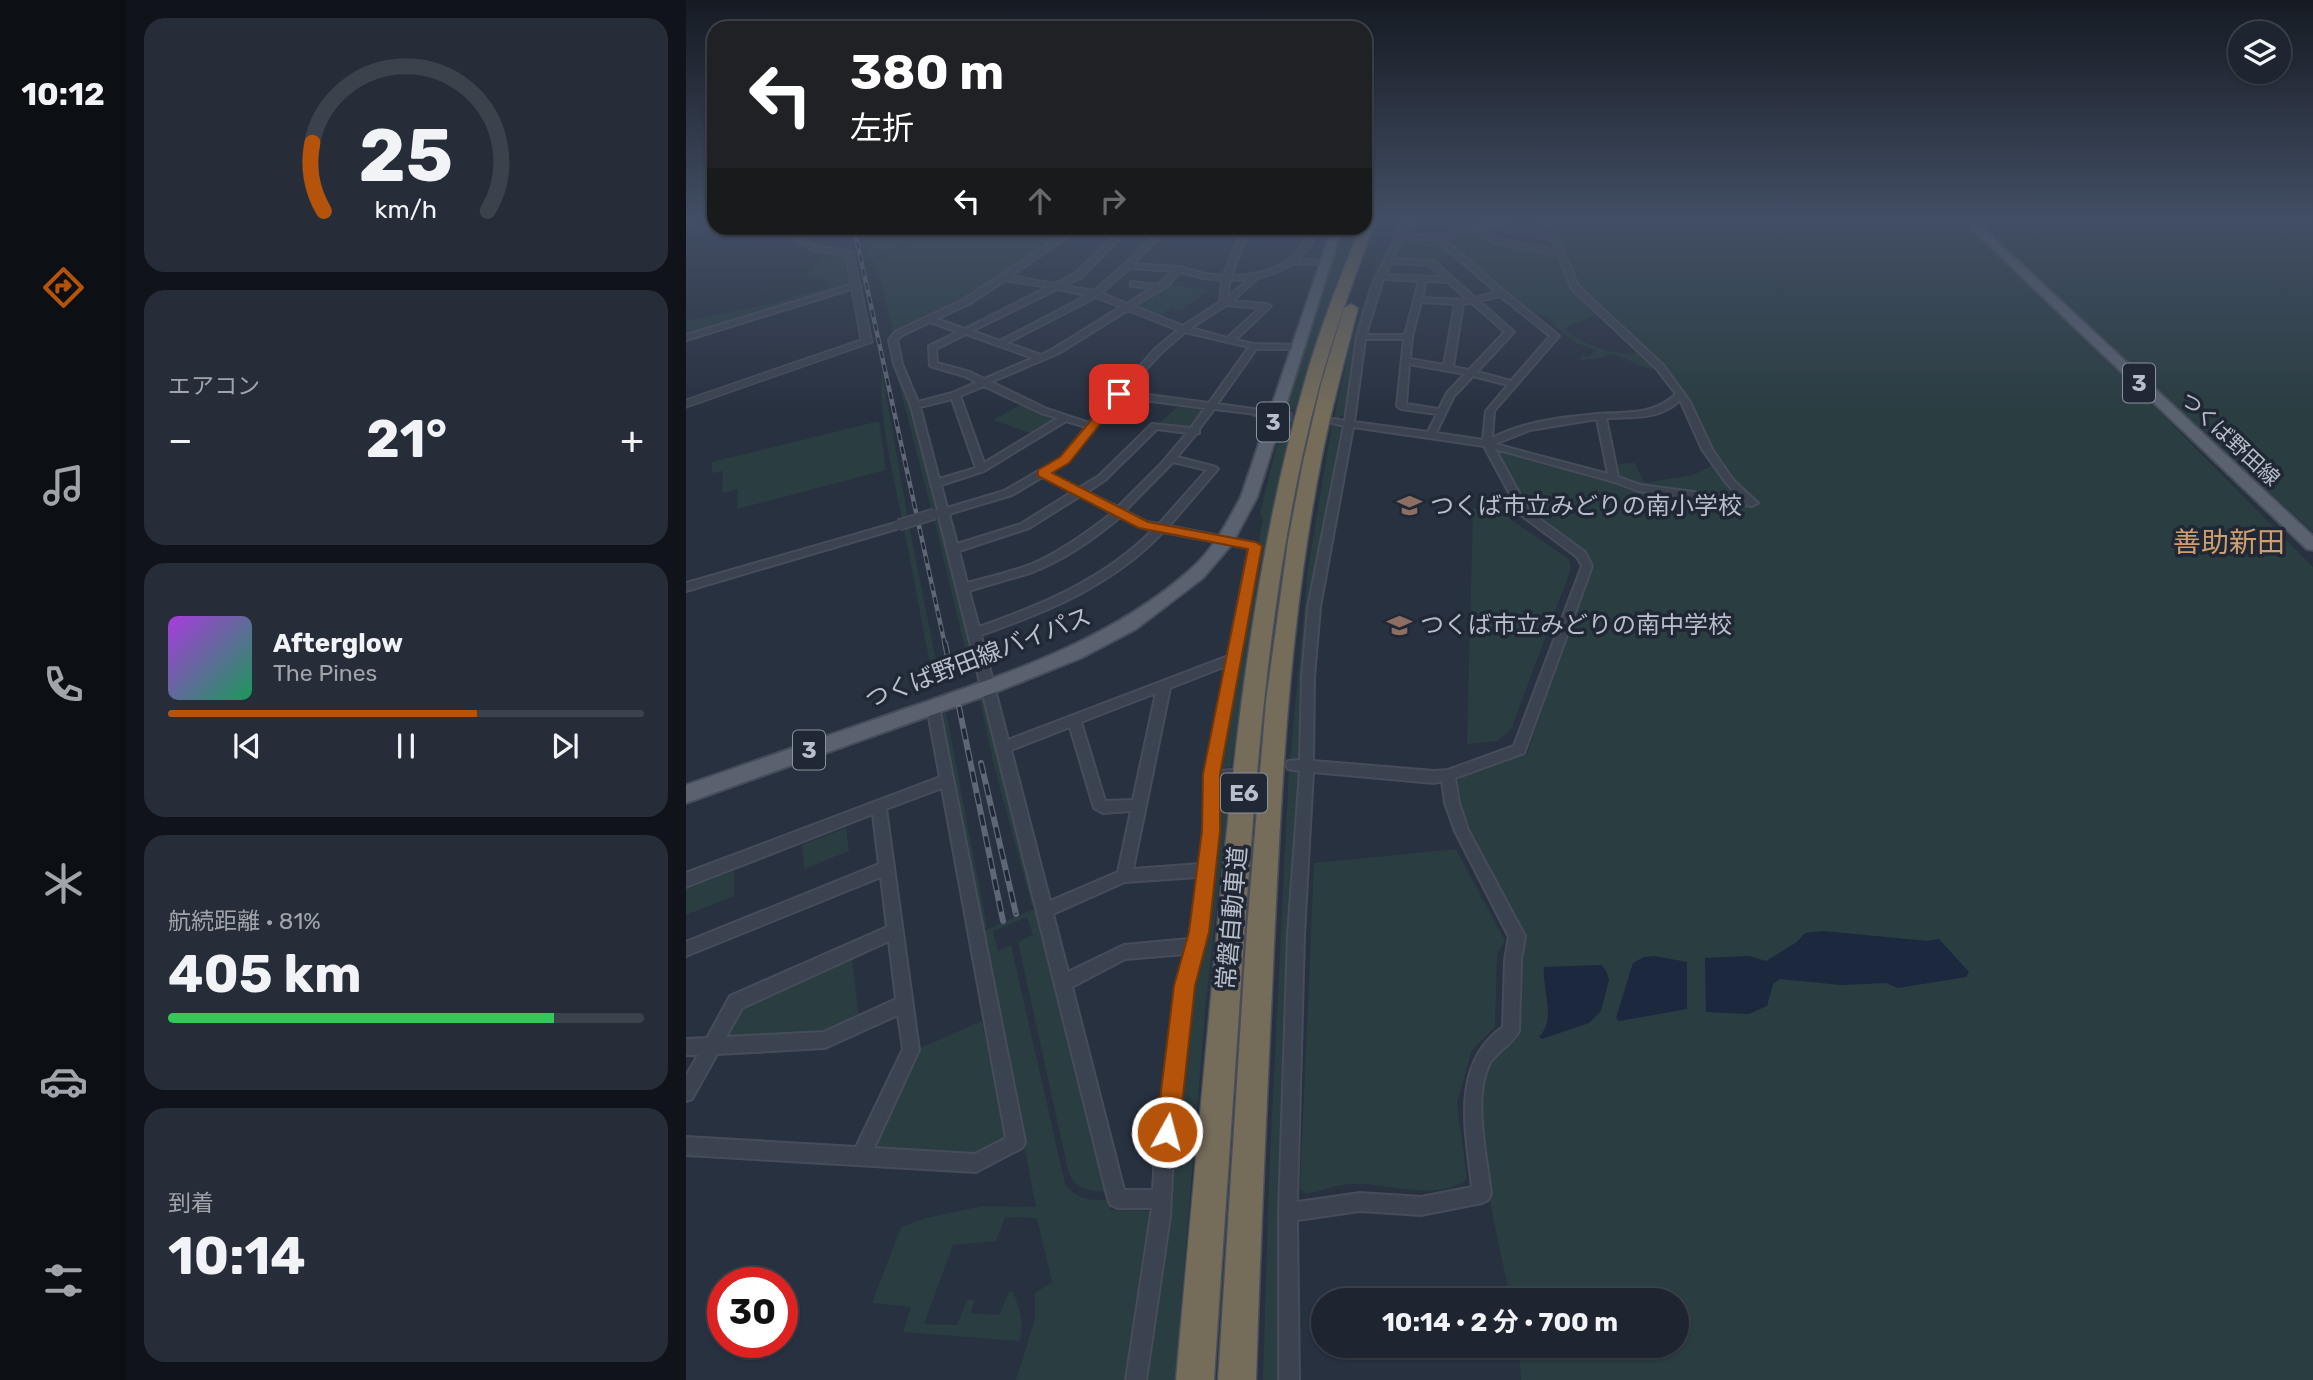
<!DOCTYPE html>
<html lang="ja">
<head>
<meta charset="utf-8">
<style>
	:root { --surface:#1e2530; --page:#262d38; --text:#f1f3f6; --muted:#a1a5ab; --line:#3c424c; --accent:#b45309 }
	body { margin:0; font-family:Rubik,"Noto Sans JP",sans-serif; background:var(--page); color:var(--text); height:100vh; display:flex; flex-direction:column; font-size:26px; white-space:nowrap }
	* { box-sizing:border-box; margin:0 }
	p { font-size:23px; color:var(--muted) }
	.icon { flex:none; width:38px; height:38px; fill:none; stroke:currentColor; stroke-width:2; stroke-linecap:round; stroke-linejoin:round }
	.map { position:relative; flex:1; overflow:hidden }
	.drawer { display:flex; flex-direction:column; gap:18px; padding:18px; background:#10141a; width:560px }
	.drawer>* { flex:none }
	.hud { position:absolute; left:21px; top:21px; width:665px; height:214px; border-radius:21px; box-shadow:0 2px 5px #0004,0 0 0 2px var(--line); background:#202124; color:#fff; overflow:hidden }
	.tools { position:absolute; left:1542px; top:21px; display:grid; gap:14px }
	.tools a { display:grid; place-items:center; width:63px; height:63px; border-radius:50%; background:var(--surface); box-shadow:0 2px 5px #0004,0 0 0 2px var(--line); font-size:35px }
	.speed { position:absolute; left:21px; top:1267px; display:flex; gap:14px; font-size:35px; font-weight:700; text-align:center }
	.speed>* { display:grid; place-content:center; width:91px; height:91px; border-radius:50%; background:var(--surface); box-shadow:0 2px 5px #0004,0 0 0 2px var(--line); line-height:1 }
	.speed .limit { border:10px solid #d22; background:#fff; color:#111 }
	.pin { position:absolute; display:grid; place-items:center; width:60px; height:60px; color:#fff; margin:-30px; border-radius:14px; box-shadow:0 4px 10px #0006 }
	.me { position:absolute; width:77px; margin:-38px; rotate:7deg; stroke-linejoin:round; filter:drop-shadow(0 0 5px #0008) }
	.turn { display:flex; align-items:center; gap:24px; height:147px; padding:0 28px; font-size:32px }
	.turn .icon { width:91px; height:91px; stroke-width:2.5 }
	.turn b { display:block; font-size:49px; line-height:60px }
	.lanes { display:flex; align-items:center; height:66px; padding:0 28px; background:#0003; justify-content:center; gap:35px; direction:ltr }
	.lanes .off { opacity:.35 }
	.big { font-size:52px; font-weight:700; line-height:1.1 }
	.drawer .widget { flex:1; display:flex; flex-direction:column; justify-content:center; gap:10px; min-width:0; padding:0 24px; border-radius:21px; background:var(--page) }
	.drawer .dial { align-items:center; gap:0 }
	.dial svg { height:182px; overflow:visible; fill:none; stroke:var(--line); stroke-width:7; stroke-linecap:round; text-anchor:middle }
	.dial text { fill:var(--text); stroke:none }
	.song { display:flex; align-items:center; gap:21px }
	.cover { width:84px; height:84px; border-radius:10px; background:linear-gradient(135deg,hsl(280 70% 55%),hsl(150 70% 35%)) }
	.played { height:7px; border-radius:4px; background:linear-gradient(90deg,var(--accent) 65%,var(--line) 65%) }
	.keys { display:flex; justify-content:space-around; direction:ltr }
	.heat { display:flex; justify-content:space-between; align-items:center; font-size:38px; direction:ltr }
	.charge { height:10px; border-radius:5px; background:linear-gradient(90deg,#34c759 81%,var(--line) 0) }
	.trip { position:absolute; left:625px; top:1288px; width:378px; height:70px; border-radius:35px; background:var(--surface); box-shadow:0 2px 5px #0004,0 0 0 2px var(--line); font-weight:700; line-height:70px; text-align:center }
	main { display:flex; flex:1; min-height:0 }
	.dock { display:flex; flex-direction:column; width:126px; justify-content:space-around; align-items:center; background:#0c0f13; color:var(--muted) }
	.dock .icon { width:49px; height:49px }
	.dock .current { color:var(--accent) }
	.dock b { font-size:32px; color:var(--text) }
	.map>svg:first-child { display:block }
</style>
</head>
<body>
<main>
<nav class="dock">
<b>10:12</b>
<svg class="icon current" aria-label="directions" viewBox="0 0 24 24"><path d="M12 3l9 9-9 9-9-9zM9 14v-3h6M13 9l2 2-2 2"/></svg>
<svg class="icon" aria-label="music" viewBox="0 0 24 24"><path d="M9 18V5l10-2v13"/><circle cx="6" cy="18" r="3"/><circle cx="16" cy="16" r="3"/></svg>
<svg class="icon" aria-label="phone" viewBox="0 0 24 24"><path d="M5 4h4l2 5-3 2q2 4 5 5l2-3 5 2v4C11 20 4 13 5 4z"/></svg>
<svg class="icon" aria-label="climate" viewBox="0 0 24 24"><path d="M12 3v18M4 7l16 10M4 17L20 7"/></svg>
<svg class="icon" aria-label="car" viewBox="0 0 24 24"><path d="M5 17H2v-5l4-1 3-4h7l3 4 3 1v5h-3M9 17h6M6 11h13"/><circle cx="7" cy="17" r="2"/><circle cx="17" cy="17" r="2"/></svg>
<svg class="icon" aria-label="filters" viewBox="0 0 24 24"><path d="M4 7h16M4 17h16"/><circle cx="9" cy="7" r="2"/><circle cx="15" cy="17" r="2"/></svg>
</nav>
<section class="drawer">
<div class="widget dial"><svg viewBox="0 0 100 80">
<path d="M14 69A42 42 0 1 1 86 69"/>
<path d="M14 69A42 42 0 0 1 9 39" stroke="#b45309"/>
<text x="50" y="56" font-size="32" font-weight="700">25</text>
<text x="50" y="72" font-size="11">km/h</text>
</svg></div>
<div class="widget"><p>エアコン</p>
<div class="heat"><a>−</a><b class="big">21°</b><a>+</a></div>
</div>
<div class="widget">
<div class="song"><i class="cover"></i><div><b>Afterglow</b><p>The Pines</p></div></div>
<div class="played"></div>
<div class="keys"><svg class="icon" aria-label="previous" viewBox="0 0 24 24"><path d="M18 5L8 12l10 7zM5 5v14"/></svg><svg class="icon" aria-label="pause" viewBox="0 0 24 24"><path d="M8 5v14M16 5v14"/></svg><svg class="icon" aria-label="next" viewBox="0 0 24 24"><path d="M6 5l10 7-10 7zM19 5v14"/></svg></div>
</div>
<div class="widget"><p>航続距離 · 81%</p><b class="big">405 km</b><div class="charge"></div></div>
<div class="widget"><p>到着</p><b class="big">10:14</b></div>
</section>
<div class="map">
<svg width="1627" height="1380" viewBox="0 0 1627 1380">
	<rect width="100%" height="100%" fill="#283140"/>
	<g fill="#2a3d41">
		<path d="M863,219H1274L1475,413L1627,567V1380H835L833,1346H990V1300H825C813,1244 775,1099 811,1052C816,1045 826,1041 833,1037V956L782,832L769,785C776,770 823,760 841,754L906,565L899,553L843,512L809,450L922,479L957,490L1063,506L1025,448L1004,400L976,364L919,311L879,328C892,344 936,359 956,352L973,369C952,370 945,357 923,354L917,358L894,360L896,355L903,357L910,350L890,343L871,328L863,317L839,309L760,243L775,239L774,238L788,232L809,242L876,254Z"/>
		<path d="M1290,219H1627V532L1369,297Z"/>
		<path d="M178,228H244L185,260Z"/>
		<path d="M248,228H322L373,238L276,302L208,334L189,261Z"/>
		<path d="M720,238L752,240L769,256L747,262L712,260L710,259L714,246Z"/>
		<path d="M651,247L661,250L654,272L609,410L600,409Z"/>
		<path d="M145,253L158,256L164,286L0,336V321L87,303L146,286L136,280L122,279L123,270Z"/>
		<path d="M691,260L698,262V264L672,338L659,415L648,419L664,346Z"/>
		<path d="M482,284L522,290L495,311L484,308L471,317L446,305Z"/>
		<path d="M196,372L222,519H216C209,484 190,404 196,372Z"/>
		<path d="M211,377L223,402L251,509L246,512Z"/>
		<path d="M336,404L371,419L350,435L307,420Z"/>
		<path d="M494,405L519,410L508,427L472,424Z"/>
		<path d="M597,420H608L578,557L545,767L533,769L573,541L577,519L574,513Z"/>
		<path d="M193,421L200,470L51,509L52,489L36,493L37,471L26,473V462Z"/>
		<path d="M646,424L657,429L629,567L616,684L613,759L604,762L622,569Z"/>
		<path d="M949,463L958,483L1007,475L1029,464L1056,500L953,487L933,478L929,464Z"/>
		<path d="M814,505L824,519L883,559L885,569L825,729L811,741L781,744L787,509Z"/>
		<path d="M248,518H253L291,666L284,670Z"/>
		<path d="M223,525L254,680L250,682L247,681L218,528Z"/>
		<path d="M294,700H300L350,904L346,906L308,766Z"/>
		<path d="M260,712L301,927L296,929L254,717Z"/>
		<path d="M603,769H609L615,774L598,1368L592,1380H577L583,1178Z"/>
		<path d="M545,777L519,1011L489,1380H460L506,986C521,920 533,853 532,785L536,780Z"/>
		<path d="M160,828L163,851L118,869L116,845Z"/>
		<path d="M770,849L819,941L811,954L809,1027L786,1050L771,1102L781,1179C754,1202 701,1183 668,1184C652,1184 635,1191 620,1194L614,1189L628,863Z"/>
		<path d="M48,871V896L0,915V889Z"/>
		<path d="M350,908L420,1192C402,1191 388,1189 382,1170L332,942L347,935L341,917L307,931L312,951L325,945L379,1184C391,1200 404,1200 423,1200L425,1210L468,1211L450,1310L442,1380H330L349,1319V1293L366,1282L351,1218L319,1217L310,1241L267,1245L238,1324L271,1325L281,1300H289L284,1313L313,1315L323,1292H327C334,1309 339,1324 333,1341L217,1332L225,1307L186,1303L215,1227L240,1218L297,1206L350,1207L297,931Z"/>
		<path d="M166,957L173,1019L137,1034L42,1039L38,1034L53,1008Z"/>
		<path d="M296,1021L320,1135L315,1142L290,1156L190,1149L188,1143L232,1049Z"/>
	</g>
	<g fill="#1b283e">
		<path d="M1137,931L1242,941L1253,939L1283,972L1280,977L1212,988L1200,983L1155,985L1094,979L1087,984L1081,1006L1063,1014L1020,1012L1019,958L1063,956L1080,961L1111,942L1119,933Z"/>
		<path d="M968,956L1001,962V1009L933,1021L930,1018L947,963L958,957Z"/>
		<path d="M915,965L920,970L923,980L915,1011L903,1023L856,1039L853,1037C871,1019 856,989 858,967Z"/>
	</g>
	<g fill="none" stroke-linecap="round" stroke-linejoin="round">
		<path stroke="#3e4655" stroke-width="10" stroke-dasharray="10 5" stroke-linecap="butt" d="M567,412L643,421"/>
		<defs>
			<g id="minor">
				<path d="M718,219H725L718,234L753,236L810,222V219H816V222L823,228L863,234L857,219H864L892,286L977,365L1004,402L1026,449L1047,480L1072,503L1066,506L952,491L929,482L809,449L843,511L899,552L906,566L838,753L769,778L773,803L782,830L839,936L835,960L833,1031C828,1043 812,1050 804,1063C786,1097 801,1157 805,1194L802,1200L796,1203L735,1215L674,1211L611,1220L613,1380H593V1212L602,935L614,771L602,769L600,765L602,761L614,760L616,677L622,607L658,426L643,422L648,419L659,421L671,337L685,289ZM812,225L819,231L865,239L870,250L814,240L796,229ZM789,231L810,243L872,255L886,289L971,369L990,394C966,418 932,411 902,415C869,418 836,423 806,438L808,411L873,336L818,291L758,239ZM716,238L751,240L810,292L789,298L748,261L707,259ZM705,263L743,265L757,277L699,275ZM697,279L733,281L719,335H680ZM740,281L762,282L782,300L736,298ZM814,296L864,336L825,381L791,372L828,332L793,301ZM735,302L769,304L758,365L724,359L726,337ZM786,303L819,332L783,370L767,367L777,304ZM679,339H718L711,406L715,409L751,414L742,432L668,422ZM723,364L779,374L761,393L753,409L720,404ZM787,376L822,385L800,411L797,440L750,433L768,396ZM994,400L1016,449L1041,484L1055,498L954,485L932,477L920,418C946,417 974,420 994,400ZM911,419L922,474L809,444L844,430ZM667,427L798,446L835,515L891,557L896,566L828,746L762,770L748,771L627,761L628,677L634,607ZM627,772L748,783L756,781L759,803L769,831L823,937L819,960L817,1027C764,1064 780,1132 786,1187L735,1197L674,1193L611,1202L618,935Z"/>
				<path d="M327,228H340L378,234L388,228H395L324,276L369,284L390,273L432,232L414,230L411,228L439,230V232L396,277L377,286L408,291L439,264L473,231L505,228H528L525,230L477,234L447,264L493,267L519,274L537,276L557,228H563L545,276C571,276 604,268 618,243C620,238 622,232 624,228H630L625,244L611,260H631V264H606L586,274L573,277L546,301L581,304L585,306L549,340L568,344L612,345L616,347L612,349H570L531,404L567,409L570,410V414L528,409L513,429V433L510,434L491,457L530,467L532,469L483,526L569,543L574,546L533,771L544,770L549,771L551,775L549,779L533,782L532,831L521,932L506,987L487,1156L484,1216L460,1380H440L466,1208H431L425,1205L422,1199L253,517L247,516L246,514L252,510L225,406L208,364L203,340L209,332L277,300L373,237ZM444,268L487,271L472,285L445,282V286L466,288L441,304L415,293ZM494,272L518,278L536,280L534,302L497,326L447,306L481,286ZM563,279L541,298L544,280ZM319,280L362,287L279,329L250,319L283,304ZM371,289L402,295L314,341L286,331ZM410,297L435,307L367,349L355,355L321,343ZM540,305L574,308L541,338L505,328ZM442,310L492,330L470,348L403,423L361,409L305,382L373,353ZM244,322L272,332L243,346L244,366L278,376L291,382L266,393L232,402L216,364L211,340L215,336ZM499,332L563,347L523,403L439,392L476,352ZM280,334L347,358L298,379L284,372L251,363L250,349ZM298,386L355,413L372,418L298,463L274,396ZM435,397L519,408L505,428L466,424L413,476L393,488L363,473L381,462ZM266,399L290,468L253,479L234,407ZM380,421L400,427L375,458L318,491L261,508L255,485L298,471ZM471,429L501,433L475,464L432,507L401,492L419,480ZM487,462L521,470L473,524L461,522L439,511ZM356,477L386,492L335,524L271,544L263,514L326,495ZM394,496L426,513C402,532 374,552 346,564C325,572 303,577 281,583L273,551L343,528ZM434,517L454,527L467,530C418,579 358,604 293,627L283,591C304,584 326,579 346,572C378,560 408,539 434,517ZM477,532L563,548L542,656L322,740L295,635C363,611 427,585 477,532ZM540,666L518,778V831L514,864L447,869L484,688ZM470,693L447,800L419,801L395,722ZM384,727L408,808L417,813L445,811L432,872L364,901L325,750ZM512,877L503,939L438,945L382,972L367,914L439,882ZM499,954L490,987L469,1156L467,1190H438L386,987L439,959Z"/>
				<path d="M168,284L175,286L0,340V335Z"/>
				<path d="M213,522L217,523V527L0,591V583Z"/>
				<path d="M247,702L251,704L253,707L339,1142L336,1148L290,1172L0,1155V1137L170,1147L217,1049L212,1015L139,1048L31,1054L6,1099L0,1101V1076L12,1055H0V1039L21,1038L44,996L201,927L195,877L0,956V942L193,864L187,814L0,887V873L254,777L241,707L243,704ZM256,788L320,1138L289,1154L188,1148L233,1050L200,809ZM203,941L210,999L138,1032L40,1037L56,1008Z"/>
			</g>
			<g id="tertiary">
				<path d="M0,222L28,224V228H55L51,231L0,228Z"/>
				<path d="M84,228L104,229L131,246L167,252L186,342L0,407V400L175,340L160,256L125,250L98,233Z"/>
			</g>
			<g id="primary">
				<path d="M1275,219H1287L1627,536V550L1621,549Z"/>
				<path d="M646,228H656L571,497L546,544L517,578L450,629L395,658L310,692L0,803V785C75,759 150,733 225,707C323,673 425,640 504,570C527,550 541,523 555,497Z"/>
			</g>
			<g id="motorway">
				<path d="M679,219H690C669,275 649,330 633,387C583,576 570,773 556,967C547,1105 537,1242 528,1380H490C502,1241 515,1102 528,964C546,771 564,575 617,388C632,333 653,280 674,228H679Z"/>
				<path d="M665,304L672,308C659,359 645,409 635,461C601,634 594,813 586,990C580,1120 574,1250 570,1380H532L560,941L580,701L602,541L617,462L635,384L658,308Z"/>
			</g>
		</defs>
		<use href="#minor" stroke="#464c59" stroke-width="4"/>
		<use href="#tertiary" stroke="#464c59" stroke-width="3"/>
		<use href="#primary" stroke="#464c59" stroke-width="4"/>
		<use href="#motorway" stroke="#474e5a" stroke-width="3"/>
		<use href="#minor" fill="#3c4350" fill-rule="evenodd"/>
		<use href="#tertiary" fill="#3c4350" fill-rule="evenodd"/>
		<use href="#primary" fill="#5a6270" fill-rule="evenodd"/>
		<use href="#motorway" fill="#756c5a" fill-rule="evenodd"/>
		<defs>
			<path id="rail-far1" d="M168,228L259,645"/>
			<g id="rail">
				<path d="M259,643L266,677"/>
				<path d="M273,707L317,921"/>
				<path d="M295,763L330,914"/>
			</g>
		</defs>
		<use href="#rail-far1" stroke="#5f6777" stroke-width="4.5"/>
		<use href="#rail" stroke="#5f6777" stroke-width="6"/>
		<use href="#rail-far1" stroke="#212835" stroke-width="2.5" stroke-dasharray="7" stroke-linecap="butt"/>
		<use href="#rail" stroke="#212835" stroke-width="3.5" stroke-dasharray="11" stroke-linecap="butt"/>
		<defs>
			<path id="minor-bridge" d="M213,525L248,514"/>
		</defs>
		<use href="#minor-bridge" stroke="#464c59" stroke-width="13" stroke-linecap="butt"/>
		<use href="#minor-bridge" stroke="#3c4350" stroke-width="10"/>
	</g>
	<linearGradient id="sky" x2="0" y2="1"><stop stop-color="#161b23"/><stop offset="0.53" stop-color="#424e64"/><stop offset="1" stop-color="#424e64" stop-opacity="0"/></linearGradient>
	<rect width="1627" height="413" fill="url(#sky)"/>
	<path fill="#b45309" stroke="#753606" stroke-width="2" d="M429,392L438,394L383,463L366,473L462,522L569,542L576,546L534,774V831L523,932L509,986L493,1132L489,1140L481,1143L473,1140L470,1132L488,986L503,932L516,831L517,774L562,549L453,528L352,476V470L374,457Z"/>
	<defs>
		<symbol id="school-bare" viewBox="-9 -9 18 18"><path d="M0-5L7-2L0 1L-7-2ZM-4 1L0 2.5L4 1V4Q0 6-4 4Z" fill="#8d6e63" stroke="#212835" stroke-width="2.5" paint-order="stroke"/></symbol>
	</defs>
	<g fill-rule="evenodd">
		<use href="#school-bare" x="706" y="488" width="35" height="35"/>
		<use href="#school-bare" x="696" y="608" width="35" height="35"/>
	</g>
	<g text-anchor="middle" stroke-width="7" stroke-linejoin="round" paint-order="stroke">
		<g font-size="21" fill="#b9bfca" stroke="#212835">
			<text transform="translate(1544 439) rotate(43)" y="7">つくば野田線</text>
		</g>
		<g fill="#212835" stroke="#8b929d" stroke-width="2">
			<rect x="1437" y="363.5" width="32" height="39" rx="5"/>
			<rect x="571" y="402.5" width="32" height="39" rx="5"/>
			<rect x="107" y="730.5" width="32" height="39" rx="5"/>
			<rect x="535" y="773.5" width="46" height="39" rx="5"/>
		</g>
		<g font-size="23" font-weight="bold" fill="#b9bfca">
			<text x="1453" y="391">3</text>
			<text x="587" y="430">3</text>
			<text x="123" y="758">3</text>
			<text x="558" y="801">E6</text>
		</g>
		<g font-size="24" fill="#b9bfca" stroke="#212835" text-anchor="start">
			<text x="744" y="514">つくば市立みどりの南小学校</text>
			<text x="734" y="633">つくば市立みどりの南中学校</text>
		</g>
		<g font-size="24" fill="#b9bfca" stroke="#212835">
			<text transform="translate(292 658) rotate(-21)" y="8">つくば野田線バイパス</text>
			<text transform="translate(546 918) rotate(-85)" y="8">常磐自動車道</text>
		</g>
		<g font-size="28" fill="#cf9e6f" stroke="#212835">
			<text x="1543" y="552">善助新田</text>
		</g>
	</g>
</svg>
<div class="tools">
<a><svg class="icon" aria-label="layers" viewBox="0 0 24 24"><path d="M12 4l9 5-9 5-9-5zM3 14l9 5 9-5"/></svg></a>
</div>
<div class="speed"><div class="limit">30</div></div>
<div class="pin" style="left:433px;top:394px;background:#d93025"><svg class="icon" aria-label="arrive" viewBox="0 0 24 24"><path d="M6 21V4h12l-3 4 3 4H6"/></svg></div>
<svg class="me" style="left:481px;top:1132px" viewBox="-20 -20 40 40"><circle r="17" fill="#b45309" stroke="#fff" stroke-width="3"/><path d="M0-11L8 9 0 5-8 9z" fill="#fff"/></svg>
<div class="trip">10:14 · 2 分 · 700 m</div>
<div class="hud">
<div class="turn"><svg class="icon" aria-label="left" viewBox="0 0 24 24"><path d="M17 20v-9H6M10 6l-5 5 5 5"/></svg><div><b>380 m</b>左折</div></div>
<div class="lanes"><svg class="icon" aria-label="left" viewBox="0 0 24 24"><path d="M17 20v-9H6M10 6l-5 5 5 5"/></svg><svg class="icon off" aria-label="ahead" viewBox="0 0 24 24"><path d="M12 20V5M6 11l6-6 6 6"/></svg><svg class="icon off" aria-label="right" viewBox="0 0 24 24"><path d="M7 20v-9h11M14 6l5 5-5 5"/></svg></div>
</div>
</div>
</main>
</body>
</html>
